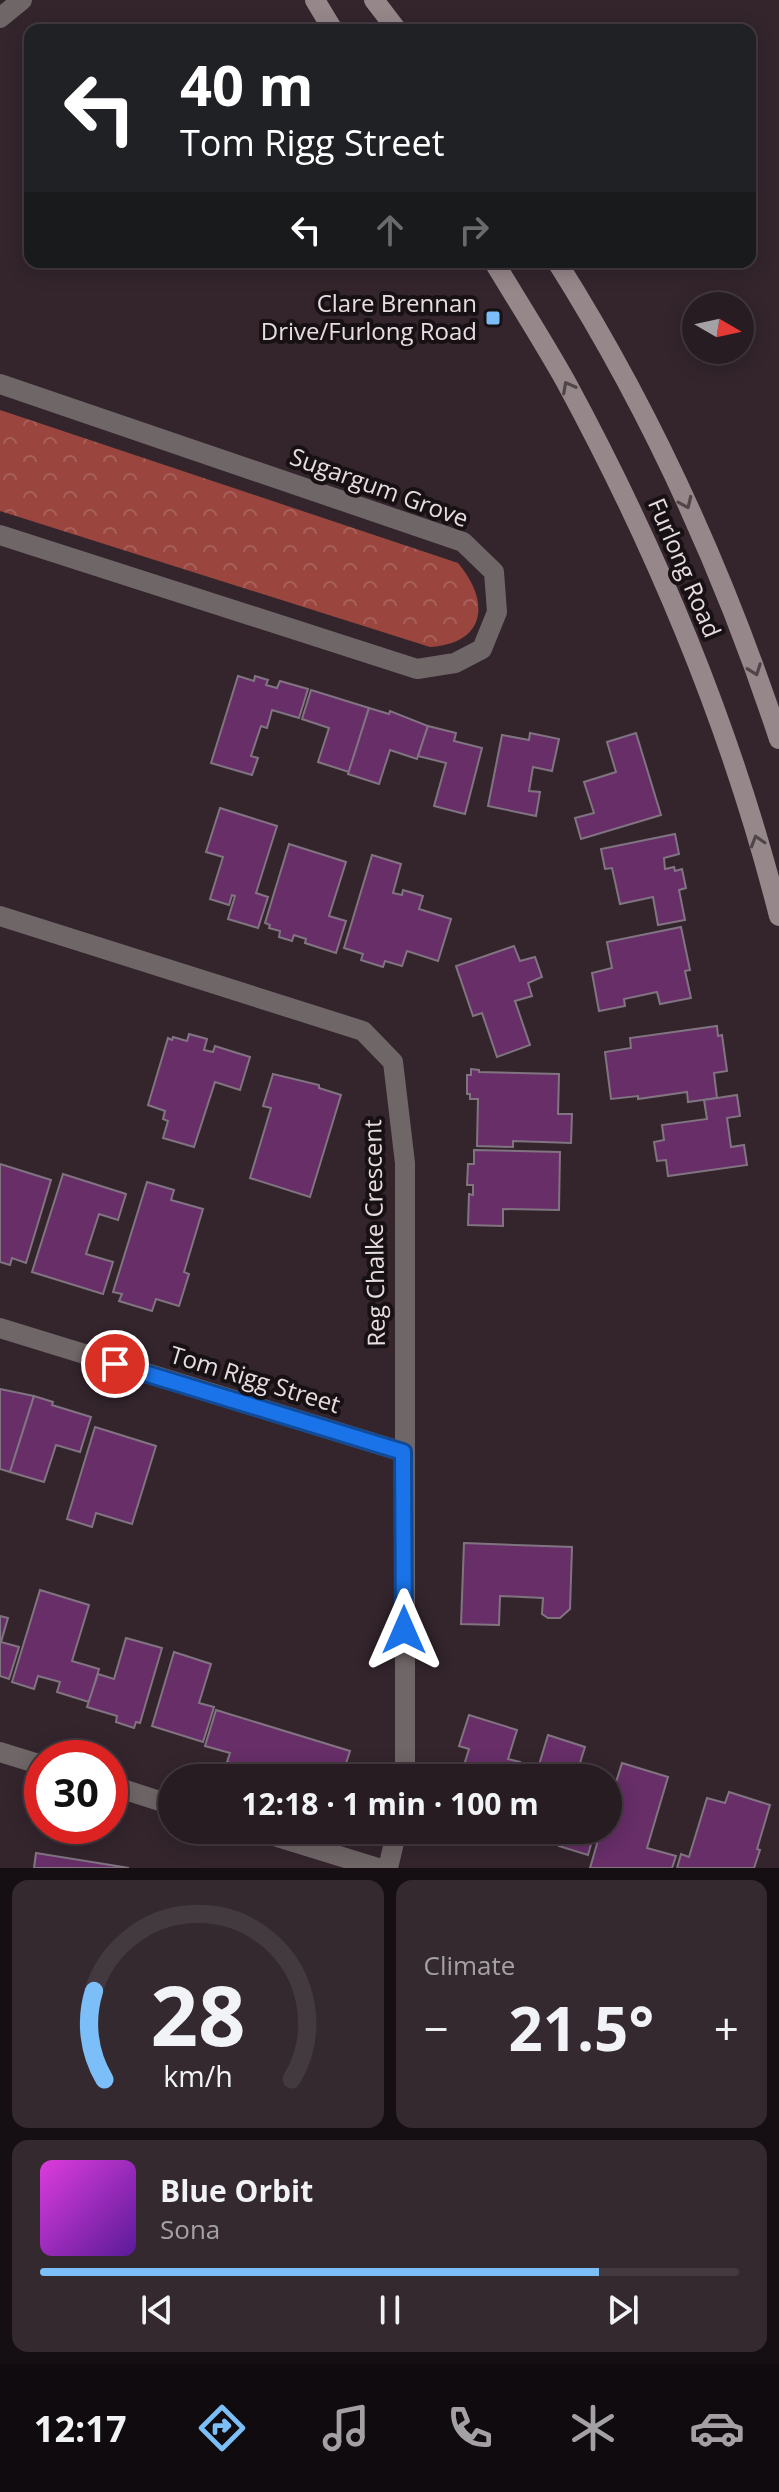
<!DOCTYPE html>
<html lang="en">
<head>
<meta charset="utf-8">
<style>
	:root { --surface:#271c22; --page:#33292f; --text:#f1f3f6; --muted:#a4a1a5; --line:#433a40; --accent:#7bbef8 }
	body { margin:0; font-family:"Open Sans",sans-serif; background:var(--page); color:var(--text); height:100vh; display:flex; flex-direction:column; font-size:30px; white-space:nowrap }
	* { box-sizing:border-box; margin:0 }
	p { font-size:26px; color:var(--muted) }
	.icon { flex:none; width:44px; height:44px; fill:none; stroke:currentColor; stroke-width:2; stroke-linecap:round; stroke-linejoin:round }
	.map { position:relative; height:1868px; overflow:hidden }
	.drawer { display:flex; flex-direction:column; gap:12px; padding:12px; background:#150f13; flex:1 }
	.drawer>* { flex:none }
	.banner { position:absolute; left:24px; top:24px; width:732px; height:244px; border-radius:16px; box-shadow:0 4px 20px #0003,0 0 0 2px var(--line); background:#202124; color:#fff; overflow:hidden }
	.needle { width:52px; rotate:99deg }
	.buttons { position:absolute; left:682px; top:292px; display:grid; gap:16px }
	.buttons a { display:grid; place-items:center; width:72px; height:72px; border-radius:50%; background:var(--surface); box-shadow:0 4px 20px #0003,0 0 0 2px var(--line); font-size:40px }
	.speed { position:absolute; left:24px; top:1740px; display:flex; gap:16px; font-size:40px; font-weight:700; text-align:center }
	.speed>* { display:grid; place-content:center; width:104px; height:104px; border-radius:50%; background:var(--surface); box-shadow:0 4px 20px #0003,0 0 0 2px var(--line); line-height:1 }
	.speed .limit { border:12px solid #d22; background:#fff; color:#111 }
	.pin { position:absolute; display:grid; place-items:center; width:68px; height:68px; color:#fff; margin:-34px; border:4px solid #fff; border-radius:50%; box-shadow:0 2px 8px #0007 }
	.me { position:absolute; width:88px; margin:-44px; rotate:0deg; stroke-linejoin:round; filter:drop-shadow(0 0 6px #0008) }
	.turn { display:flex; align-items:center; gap:28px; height:168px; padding:0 24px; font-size:36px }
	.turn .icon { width:104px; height:104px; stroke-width:2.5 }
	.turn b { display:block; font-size:56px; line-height:68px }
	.lanes { display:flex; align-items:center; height:76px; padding:0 24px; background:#0003; justify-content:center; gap:40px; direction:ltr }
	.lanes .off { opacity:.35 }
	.big { font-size:60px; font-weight:700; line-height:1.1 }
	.drawer .card { flex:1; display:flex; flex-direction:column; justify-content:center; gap:12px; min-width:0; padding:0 28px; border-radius:16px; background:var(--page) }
	.drawer .dial { align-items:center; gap:0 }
	.dial svg { height:208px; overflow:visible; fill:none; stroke:var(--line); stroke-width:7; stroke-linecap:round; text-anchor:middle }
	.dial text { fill:var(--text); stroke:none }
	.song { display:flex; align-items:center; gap:24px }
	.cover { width:96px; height:96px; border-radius:12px; background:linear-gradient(135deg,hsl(300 70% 55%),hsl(270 70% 35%)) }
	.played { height:8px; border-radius:4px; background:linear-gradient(90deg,var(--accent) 80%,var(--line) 80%) }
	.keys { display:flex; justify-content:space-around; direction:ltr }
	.heat { display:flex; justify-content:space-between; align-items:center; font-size:44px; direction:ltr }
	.drawer .tiles { flex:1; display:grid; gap:12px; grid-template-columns:1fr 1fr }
	.card:last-child { grid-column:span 2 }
	.trip { position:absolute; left:158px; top:1764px; width:464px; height:80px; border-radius:40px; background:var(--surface); box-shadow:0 4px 20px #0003,0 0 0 2px var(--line); font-weight:700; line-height:80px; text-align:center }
	.tab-bar { display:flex; height:128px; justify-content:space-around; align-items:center; background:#100b0e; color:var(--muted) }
	.tab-bar .icon { width:56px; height:56px }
	.tab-bar .active { color:var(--accent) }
	.tab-bar b { font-size:36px; color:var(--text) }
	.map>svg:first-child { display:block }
</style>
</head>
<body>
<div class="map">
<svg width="779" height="1868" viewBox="0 0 779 1868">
	<defs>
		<pattern id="forest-crowns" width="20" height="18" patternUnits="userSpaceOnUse" patternTransform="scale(2)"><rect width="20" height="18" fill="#9a463e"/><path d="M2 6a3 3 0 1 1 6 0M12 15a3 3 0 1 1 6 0" fill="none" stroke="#a8605a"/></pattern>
	</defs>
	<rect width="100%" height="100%" fill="#34252d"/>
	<path fill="url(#forest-crowns)" d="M0,410L458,563C490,601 487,643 430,647L0,511Z"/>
	<g fill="#672e68" stroke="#817481" stroke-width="2">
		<path d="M238,676L254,681L255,676L268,680L266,685L277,688L280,681L308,689L299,718L272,710L267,728L261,726L251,756L258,758L252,775L211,763Z"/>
		<path d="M311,690L369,708L349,772L318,762L329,728L302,719Z"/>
		<path d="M369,708L389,714L390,711L428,726L417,759L390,750L379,784L348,774Z"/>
		<path d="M428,726L456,733L454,741L482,748L465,814L434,806L446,763L418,756Z"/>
		<path d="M530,733L559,739L552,771L533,767L529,791L540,792L536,816L488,806L502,735L529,740Z"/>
		<path d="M636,733L661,815L581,839L575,818L594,813L584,782L616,772L607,742Z"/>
		<path d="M220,808L277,826L256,893L268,897L258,928L228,919L235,896L232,895L229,905L210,899L223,857L206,852Z"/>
		<path d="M675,834L679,854L664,858L665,869L674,867L675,871L682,869L686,888L679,890L685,920L658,925L653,897L620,904L612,868L605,869L601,849Z"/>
		<path d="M289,844L346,862L329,916L346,921L336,953L305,943L306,939L294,935L292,941L279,937L280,931L269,928L270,925L265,923Z"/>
		<path d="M372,855L401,864L393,893L402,895L403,890L423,896L419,909L451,919L438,961L407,951L402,966L385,961L383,967L361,960L363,954L344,948Z"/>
		<path d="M681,927L690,970L685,971L691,998L660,1004L657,992L624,999L625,1006L599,1011L592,973L612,968L607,942Z"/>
		<path d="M514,946L520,961L535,957L542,977L528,983L532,996L515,1001L530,1045L497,1057L482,1013L473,1016L456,966Z"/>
		<path d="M717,1026L718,1036L722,1035L727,1071L714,1073L717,1098L688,1102L687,1092L638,1099V1096L611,1099L605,1052L631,1048L630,1038Z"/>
		<path d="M189,1034L207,1039L204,1050L213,1052L215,1046L250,1057L240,1090L215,1082L194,1147L163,1138L168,1121L163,1119L165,1111L148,1105L168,1038L172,1040L173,1037L187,1041Z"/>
		<path d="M471,1069L479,1070V1072L559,1074L558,1114H572L571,1143L513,1141V1147L477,1146L478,1099H470V1094H467V1075H471Z"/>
		<path d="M273,1074L319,1085V1088L341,1095L310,1197L250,1178L271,1108L263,1106Z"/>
		<path d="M737,1095L740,1116L727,1118L731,1147L744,1145L747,1165L668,1176L666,1160L657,1161L654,1142L664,1140L662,1125L707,1119L704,1100Z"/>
		<path d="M474,1150L560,1152L559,1210L503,1209V1226L468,1225L469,1194L473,1195V1185H467L468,1164H474Z"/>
		<path d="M0,1164L51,1180L26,1263L12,1258L10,1265L0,1262Z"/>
		<path d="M63,1174L126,1194L118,1220L99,1214L86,1254L113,1262L103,1294L32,1272Z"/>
		<path d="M147,1182L174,1190L171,1200L203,1209L184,1272L189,1274L179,1306L156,1299L152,1311L119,1301L122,1294L113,1292Z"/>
		<path d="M0,1389L34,1396L10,1472L0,1469Z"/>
		<path d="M34,1396L53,1402L52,1405L91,1417L80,1452L56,1445L44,1482L10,1472Z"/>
		<path d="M95,1427L156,1446L132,1524L96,1513L92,1527L67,1519Z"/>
		<path d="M464,1543L572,1547L570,1609L560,1618H548L542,1614L543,1598L500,1596L499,1625L461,1624Z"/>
		<path d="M40,1590L89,1605L72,1661L99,1669L89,1702L57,1692L60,1682L38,1676L34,1689L12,1682Z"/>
		<path d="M0,1616L8,1618L1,1642L19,1647L9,1679L0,1676Z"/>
		<path d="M126,1638L162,1648L140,1723L136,1722L134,1728L116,1722L117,1716L87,1707L98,1674L114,1679Z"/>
		<path d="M174,1652L211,1664L199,1703L214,1707L203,1742L152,1726Z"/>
		<path d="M216,1710L350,1751L342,1776L332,1774L331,1778H280L227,1762L230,1753L205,1746Z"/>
		<path d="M469,1715L517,1730L508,1759L520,1762L515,1778H460L469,1749L459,1746Z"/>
		<path d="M548,1735L585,1747L579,1766L597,1772L595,1778H535Z"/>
		<path d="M622,1763L668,1777L647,1848L676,1856L672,1868H590L601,1830H608V1808Z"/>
		<path d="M729,1792L770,1805L757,1849L760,1850L754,1868H677L681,1854L689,1857L707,1798L725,1803Z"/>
		<path d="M563,1830H595L588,1855L559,1846Z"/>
		<path d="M36,1853L129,1868H34Z"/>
	</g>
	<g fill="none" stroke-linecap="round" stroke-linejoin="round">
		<g stroke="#6f6667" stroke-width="20">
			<path d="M0,18L22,0"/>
			<path d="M0,384L463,542L494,572L497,612L482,649L455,663L417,669L0,535"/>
			<path d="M0,916L363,1031L393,1062L405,1163V1778"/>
			<path d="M0,1328L403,1452"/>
			<path d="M0,1752L42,1765"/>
			<path d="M110,1785L172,1805"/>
			<path d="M255,1830L378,1868"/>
			<path d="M388,1868L397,1830"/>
		</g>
		<g stroke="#96878a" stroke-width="20">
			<path d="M315,0L333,30"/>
			<path d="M374,0L397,30"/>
			<path d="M494,262C518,302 543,341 566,382C657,550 732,730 779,916"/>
			<path d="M557,262C651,411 724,572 779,739"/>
		</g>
	</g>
	<defs><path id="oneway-chevron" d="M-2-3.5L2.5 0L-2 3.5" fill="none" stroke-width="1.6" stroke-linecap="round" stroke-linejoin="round" transform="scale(2)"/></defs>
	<g stroke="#504649">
		<use href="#oneway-chevron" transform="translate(568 387) rotate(-118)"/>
		<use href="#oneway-chevron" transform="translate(686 503) rotate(66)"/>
		<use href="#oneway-chevron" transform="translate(755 670) rotate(70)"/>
		<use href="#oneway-chevron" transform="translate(757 841) rotate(-107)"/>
	</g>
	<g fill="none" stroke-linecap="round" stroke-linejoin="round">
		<defs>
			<path id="route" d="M115,1364L403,1452L404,1630"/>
		</defs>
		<use href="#route" stroke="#114b97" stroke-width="20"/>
		<use href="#route" stroke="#1a73e8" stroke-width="14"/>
	</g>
	<rect fill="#7bbef8" stroke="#171114" stroke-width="3" x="485" y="310" width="16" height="16" rx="4"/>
	<g text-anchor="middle" stroke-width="8" stroke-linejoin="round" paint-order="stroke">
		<g font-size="24" fill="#e6dce1" stroke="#171114" text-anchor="end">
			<text x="477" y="312">Clare Brennan<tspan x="477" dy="28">Drive/Furlong Road</tspan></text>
		</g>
		<g font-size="24" fill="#e6dce1" stroke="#171114">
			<text transform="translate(379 488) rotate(20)" y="8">Sugargum Grove</text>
			<text transform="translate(684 568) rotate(67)" y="8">Furlong Road</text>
			<text transform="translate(375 1233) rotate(-91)" y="8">Reg Chalke Crescent</text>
			<text transform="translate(255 1380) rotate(17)" y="8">Tom Rigg Street</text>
		</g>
	</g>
</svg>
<div class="buttons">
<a><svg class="needle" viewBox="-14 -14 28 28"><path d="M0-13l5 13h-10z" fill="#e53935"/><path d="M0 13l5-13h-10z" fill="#a4a1a5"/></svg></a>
</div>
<div class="speed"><div class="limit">30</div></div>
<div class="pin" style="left:115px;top:1364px;background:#d93025"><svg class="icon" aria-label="arrive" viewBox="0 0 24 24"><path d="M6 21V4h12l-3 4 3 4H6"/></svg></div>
<svg class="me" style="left:404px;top:1630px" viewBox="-20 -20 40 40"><path d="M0-17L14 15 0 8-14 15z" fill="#1a73e8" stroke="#fff" stroke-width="4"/></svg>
<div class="trip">12:18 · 1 min · 100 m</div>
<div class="banner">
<div class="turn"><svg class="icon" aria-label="left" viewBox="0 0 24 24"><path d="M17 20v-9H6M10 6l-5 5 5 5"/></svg><div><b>40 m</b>Tom Rigg Street</div></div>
<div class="lanes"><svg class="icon" aria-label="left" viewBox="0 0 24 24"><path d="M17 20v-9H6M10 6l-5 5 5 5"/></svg><svg class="icon off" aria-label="ahead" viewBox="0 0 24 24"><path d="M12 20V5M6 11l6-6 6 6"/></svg><svg class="icon off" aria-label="right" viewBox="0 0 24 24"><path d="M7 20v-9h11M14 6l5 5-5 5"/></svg></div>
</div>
</div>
<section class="drawer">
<div class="tiles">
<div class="card dial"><svg viewBox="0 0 100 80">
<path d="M14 69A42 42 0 1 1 86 69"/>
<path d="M14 69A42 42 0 0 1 10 35" stroke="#7bbef8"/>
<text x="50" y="56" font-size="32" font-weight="700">28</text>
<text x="50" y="72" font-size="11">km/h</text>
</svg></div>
<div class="card"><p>Climate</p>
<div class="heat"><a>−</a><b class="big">21.5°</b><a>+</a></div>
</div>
<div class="card">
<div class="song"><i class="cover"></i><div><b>Blue Orbit</b><p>Sona</p></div></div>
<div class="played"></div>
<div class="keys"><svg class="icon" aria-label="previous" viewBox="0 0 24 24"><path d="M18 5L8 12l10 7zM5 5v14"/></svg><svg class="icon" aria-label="pause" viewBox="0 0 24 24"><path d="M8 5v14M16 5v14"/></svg><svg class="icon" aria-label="next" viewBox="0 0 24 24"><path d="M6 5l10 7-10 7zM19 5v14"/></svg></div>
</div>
</div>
</section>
<nav class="tab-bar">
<b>12:17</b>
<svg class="icon active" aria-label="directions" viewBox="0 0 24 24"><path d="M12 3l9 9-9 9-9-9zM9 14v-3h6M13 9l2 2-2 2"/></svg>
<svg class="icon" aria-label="music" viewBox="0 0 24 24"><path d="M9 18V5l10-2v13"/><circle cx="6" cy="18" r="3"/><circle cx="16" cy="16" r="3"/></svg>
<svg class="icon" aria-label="phone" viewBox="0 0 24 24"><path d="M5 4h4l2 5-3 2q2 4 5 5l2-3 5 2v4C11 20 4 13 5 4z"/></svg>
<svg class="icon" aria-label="climate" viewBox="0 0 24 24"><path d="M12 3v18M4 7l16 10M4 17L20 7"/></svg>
<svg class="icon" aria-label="car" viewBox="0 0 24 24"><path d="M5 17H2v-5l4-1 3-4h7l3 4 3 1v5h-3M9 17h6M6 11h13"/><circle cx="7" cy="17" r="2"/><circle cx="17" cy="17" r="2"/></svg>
</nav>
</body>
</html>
